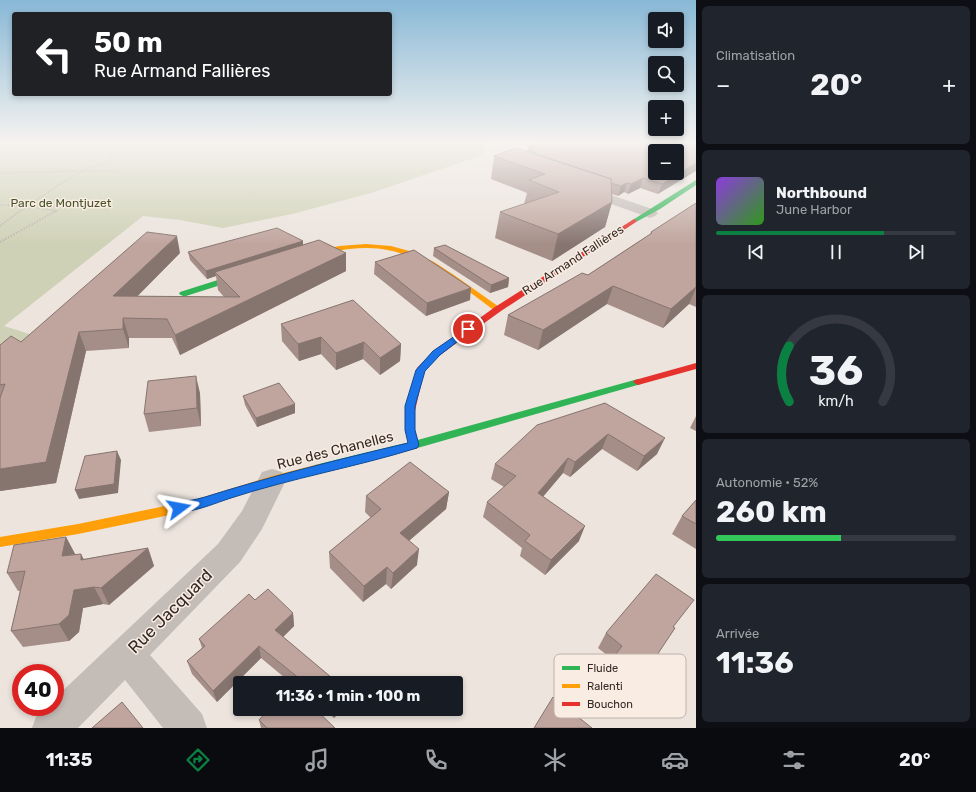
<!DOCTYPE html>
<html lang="fr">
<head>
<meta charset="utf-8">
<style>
	:root { --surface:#171b24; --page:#20242c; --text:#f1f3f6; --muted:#9ea1a6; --line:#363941; --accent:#0b8043 }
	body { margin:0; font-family:Rubik,sans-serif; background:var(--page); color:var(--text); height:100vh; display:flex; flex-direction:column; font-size:15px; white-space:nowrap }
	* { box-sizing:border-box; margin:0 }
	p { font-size:13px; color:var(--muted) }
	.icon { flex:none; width:22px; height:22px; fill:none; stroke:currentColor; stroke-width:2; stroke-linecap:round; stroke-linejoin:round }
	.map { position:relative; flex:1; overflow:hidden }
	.details { display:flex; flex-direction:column; gap:6px; padding:6px; background:#0d0f14; width:280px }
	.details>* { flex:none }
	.banner { position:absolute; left:12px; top:12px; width:380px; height:84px; border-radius:4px; box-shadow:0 2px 6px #0003; background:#202124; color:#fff; overflow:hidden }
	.controls { position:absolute; left:648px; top:12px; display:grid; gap:8px }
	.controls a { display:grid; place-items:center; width:36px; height:36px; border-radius:4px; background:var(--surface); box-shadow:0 2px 6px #0003; font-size:20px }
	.speed { position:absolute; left:12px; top:664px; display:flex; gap:8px; font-size:20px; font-weight:700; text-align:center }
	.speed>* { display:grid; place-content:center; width:52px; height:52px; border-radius:50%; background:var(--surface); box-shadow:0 2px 6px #0003; line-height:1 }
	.speed .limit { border:6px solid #d22; background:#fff; color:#111 }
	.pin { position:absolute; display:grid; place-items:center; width:34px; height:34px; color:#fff; margin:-17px; border:2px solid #fff; border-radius:50%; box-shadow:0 1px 4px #0007 }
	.me { position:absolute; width:44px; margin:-22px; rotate:77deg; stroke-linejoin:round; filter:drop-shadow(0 0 3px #0008) }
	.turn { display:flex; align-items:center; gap:14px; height:84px; padding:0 16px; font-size:18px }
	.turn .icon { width:52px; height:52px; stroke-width:2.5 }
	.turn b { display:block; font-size:28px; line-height:34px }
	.big { font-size:30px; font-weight:700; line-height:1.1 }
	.details .widget { flex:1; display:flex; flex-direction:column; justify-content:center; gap:6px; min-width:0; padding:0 14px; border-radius:6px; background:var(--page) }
	.details .dial { align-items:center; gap:0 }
	.dial svg { height:104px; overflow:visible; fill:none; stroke:var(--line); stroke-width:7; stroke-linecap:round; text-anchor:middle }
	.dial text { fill:var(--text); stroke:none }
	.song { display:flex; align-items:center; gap:12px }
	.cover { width:48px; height:48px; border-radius:6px; background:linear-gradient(135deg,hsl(270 70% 55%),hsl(110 70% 35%)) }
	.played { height:4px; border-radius:2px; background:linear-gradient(90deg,var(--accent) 70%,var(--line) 70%) }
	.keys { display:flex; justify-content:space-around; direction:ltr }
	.heat { display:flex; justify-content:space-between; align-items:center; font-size:22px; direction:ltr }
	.charge { height:6px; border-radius:3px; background:linear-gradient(90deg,#34c759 52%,var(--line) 0) }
	.trip { position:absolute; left:233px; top:676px; width:230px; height:40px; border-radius:4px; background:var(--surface); box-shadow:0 2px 6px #0003; font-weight:700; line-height:40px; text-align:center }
	.tab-bar { display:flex; height:64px; justify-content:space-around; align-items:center; background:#090b0e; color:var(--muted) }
	.tab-bar .icon { width:28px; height:28px }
	.tab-bar .selected { color:var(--accent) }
	.tab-bar b { font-size:18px; color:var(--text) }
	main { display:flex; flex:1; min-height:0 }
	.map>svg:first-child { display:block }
</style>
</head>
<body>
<main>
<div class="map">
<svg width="696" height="728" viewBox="0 0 696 728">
	<rect width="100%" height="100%" fill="#ece4dd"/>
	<path fill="#cfd1b6" d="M0,143H485L483,155L371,193L292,214L223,228L180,220L143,216L4,326L42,338L0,367Z"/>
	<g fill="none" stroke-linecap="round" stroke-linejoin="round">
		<g stroke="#bdb4af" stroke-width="1.5" stroke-dasharray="1 1" stroke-linecap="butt">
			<path d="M83,171H117"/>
			<path d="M0,173L79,171L109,162L114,146L117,143"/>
			<path d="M0,205L28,206L63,182L83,171"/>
			<path d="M19,212L28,206L57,211L54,212"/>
		</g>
		<g stroke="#bdb4af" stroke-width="2" stroke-dasharray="1.5 1.5" stroke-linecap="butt">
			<path d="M0,226L20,211"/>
			<path d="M0,242L56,211"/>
		</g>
		<g fill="#c4bcb7" fill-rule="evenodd">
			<path d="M585,186L655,210L658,213L655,216L650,218L645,216L580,193L578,190L580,187Z"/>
			<path d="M272,469L282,472L286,480L262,529L240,562L150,655L202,714L207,728H163L125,680L78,728H32L37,714L45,707H55V698L218,544L242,511L262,472Z"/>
		</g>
		<g fill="#30b455" fill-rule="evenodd">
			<path d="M696,180V185L660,209L636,222L631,221Z"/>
			<path d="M243,272H246L250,274L249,276L186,296H183L179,294L180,292Z"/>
			<path d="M638,379L643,382L641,384L414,449L319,472L315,471L314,468L315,465L319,464L414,441Z"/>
		</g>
		<g fill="#ff9f0a" fill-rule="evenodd">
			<path d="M366,244L391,246L413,252L434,262L454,275L502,309L498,311H495C457,283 416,247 365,248C346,248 327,253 308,257L305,255L306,254L339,246Z"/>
			<path d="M319,464L323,465L324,468L323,471L272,484L194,510L78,534L0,547V537L78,524L194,500L272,476Z"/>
		</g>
		<g fill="#e5322d" fill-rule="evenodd">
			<path d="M634,219L637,221L636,222L501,311L440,355L424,371L415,411V430L419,445L418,448L414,449L410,448L405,430V411L417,368L434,351L495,307Z"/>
			<path d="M696,363V369L638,385L633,382L635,380Z"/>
		</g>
	</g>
	<g fill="#a58e88">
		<path d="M696,143L658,194L640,188L628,194L624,192L618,196L612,194V202L605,227L552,261L495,238L500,212L524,204L527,193L491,179L494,156L526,151L528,149L529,146Z"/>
		<path d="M696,203V307L689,304L663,328L607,304L538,350L504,335L508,315L588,275L650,234L651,232Z"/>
		<path d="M303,241V245L346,253V271L180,355L172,338H129V348L86,351L56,483L0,491V345L21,342L180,253L137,296L224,297L218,290L216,276L207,279L190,260L188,252Z"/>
		<path d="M434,248L509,278L508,287L490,293L433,256Z"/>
		<path d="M375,262L470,300L426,316L374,274Z"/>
		<path d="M281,324L401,344L400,361L380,375L363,359L336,370L321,354L299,361L282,341Z"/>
		<path d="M200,393L201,426L149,432L144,414Z"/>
		<path d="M243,396L295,404V413L257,427L245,405Z"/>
		<path d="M605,403L657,454L637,471L602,449L570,477L563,473L543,497L579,541L545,575L520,556L522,548L483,517L487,502L504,487L491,479L495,464Z"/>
		<path d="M696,416V431L690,428Z"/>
		<path d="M449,492L446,509L409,541L417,565L391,589L386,584L363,602L330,568L329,552L371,518L365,512L366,496Z"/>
		<path d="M696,500V549L672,534L682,516Z"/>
		<path d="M66,537L75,554L84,559L148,548L154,566L109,605L103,604L83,608L79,632L69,641L23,647L11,631L20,591H18L7,573Z"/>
		<path d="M255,600L293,613L294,626L283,637L338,683H291L261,658L217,702L192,674L187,661L202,648L199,639Z"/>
		<path d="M674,628L649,667L640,681L633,676L616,700L596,683L604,670L612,659L598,648L606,633Z"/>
		<path d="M323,709H342L334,718Z"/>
		<path d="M259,720L335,728H261Z"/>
	</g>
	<g fill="#86746f">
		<path d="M696,163V171L658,194L662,184Z"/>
		<path d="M643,178L640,188L628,194L631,184Z"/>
		<path d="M627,183L624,192L618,196L621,186Z"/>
		<path d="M612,202L605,227L552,261L558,234Z"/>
		<path d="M177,236L180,253L119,315L113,296Z"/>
		<path d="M303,241V249L215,272L216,276L207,279L206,271Z"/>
		<path d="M346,253V271L180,355L175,335Z"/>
		<path d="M509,278L508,287L490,293L491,285Z"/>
		<path d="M613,286L607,304L538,350L543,330Z"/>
		<path d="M696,287V288L689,304L663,328L671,309Z"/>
		<path d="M471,288L470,300L426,316L427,303Z"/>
		<path d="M123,318L129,338V348L123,329Z"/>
		<path d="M79,332L86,351L56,483L0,491V469Z"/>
		<path d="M321,337V354L299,361L298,344Z"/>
		<path d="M364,342L363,359L336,370V353Z"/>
		<path d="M401,344L400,361L380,375V358Z"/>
		<path d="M196,376L200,393L201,426L197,408Z"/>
		<path d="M295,404V413L257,427L256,418Z"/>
		<path d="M608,434L602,449L570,477L575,462Z"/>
		<path d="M665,438L657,454L637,471L644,456Z"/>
		<path d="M117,451L121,460L118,493L79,499L75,490Z"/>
		<path d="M568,458L563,473L533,508L538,493Z"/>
		<path d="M449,492L446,509L399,549L400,533Z"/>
		<path d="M585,526L579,541L545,575L551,560Z"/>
		<path d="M66,537L75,554L62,556Z"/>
		<path d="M148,548L154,566L109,605L101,588Z"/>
		<path d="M419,549L417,565L391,589L393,573Z"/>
		<path d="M81,554L90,571L81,560Z"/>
		<path d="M387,567L386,584L363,602L364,586Z"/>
		<path d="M94,587L103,604L83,608L79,632L69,641L59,624L74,590Z"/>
		<path d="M293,613L294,626L277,643L275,630Z"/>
		<path d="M259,646L261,658L217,702L213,691Z"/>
		<path d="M334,709H342L334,718Z"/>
	</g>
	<g fill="#c0a59e" stroke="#86746f" fill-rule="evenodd">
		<path d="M538,143H696V163L662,184L643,178L631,184L627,183L621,186L611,183V179L533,153L535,152L527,150L533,147L529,146ZM655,151H677V173H655Z"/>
		<path d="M516,148L611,179L612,202L558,234L500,212L559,192L529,180L545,174L494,156Z"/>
		<path d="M696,203V287L671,309L613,286L543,330L508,315L582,273L588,275L652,233L651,232Z"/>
		<path d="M277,228L303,241L206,271L188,252Z"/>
		<path d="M147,232L177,236L113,296L240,297L215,272L319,240L346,253L175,335L167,319L123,318V329L79,332L46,462L0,469V398L5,384L0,385V345L11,336L21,342Z"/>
		<path d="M445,245L509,278L491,285L434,248Z"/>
		<path d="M414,250L471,288L427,303L375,262Z"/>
		<path d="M353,300L401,344L380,358L364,342L336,353L321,337L298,344L281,324Z"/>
		<path d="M196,376L197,408L144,414L148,381Z"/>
		<path d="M279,383L295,404L256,418L243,396Z"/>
		<path d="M605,403L665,438L644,456L608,434L575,462L568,458L538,493L585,526L551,560L525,541L530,535L487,502L516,476L495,464L537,425Z"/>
		<path d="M117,451L114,484L75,490L85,456Z"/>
		<path d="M410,462L449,492L400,533L419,549L393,573L387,567L364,586L329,552L381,509L366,496Z"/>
		<path d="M696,500V524L682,516Z"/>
		<path d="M66,537L62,556L81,554V560L148,548L101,588L94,587L74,590L69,615L59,624L11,631L25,571L7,573L14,545Z"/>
		<path d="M656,574L694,600L673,627L675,628L649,667L642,662L625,687L604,670L622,646L606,633Z"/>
		<path d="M268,589L293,613L275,630L338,683H305L259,646L213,691L187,661L205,646L199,639L249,594L255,600Z"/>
		<path d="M553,697L592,728H534Z"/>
		<path d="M122,702L143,728H92Z"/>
		<path d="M269,709H315L335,728H267L259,720Z"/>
	</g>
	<linearGradient id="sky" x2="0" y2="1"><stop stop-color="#88b8d6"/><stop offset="0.58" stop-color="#f6f3f0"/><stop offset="1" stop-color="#f6f3f0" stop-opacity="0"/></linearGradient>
	<rect width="696" height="245" fill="url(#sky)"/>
	<path fill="#1a73e8" stroke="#114b97" d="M468,327L472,329L471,331L440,355L425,371L415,406V430L419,445L417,448C356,467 292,478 231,498C218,502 188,515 175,511L173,508L175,504C185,501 195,500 205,497C272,476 340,459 408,443L405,430V406L416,370L433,351Z"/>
	<g text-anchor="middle" stroke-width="3" stroke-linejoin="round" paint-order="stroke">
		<g font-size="12" fill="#485329" stroke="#f9ede3">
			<text x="61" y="207">Parc de Montjuzet</text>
		</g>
		<g font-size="12" fill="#342925" stroke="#f9ede3">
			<text transform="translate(573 260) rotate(-33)" y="4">Rue Armand Fallières</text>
		</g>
		<g font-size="14" fill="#342925" stroke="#f9ede3">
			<text transform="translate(335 450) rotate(-14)" y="5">Rue des Chanelles</text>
		</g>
		<g font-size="17" fill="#342925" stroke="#f9ede3">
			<text transform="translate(170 611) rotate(-45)" y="6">Rue Jacquard</text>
		</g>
	</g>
	<rect x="554" y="654" width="132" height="64" rx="6" fill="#f9ede3" stroke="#beb2aa" stroke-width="1"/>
	<rect x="562" y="666" width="18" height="4" fill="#30b455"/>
	<rect x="562" y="684" width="18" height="4" fill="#ff9f0a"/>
	<rect x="562" y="702" width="18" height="4" fill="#e5322d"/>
	<g font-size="11" fill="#342925">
		<text x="587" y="672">Fluide</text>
		<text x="587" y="690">Ralenti</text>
		<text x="587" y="708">Bouchon</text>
	</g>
</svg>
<div class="controls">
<a><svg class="icon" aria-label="sound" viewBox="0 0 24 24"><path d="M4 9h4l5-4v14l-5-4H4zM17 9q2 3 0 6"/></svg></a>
<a><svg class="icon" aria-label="search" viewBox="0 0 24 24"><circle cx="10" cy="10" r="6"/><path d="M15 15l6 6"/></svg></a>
<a>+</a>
<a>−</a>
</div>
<div class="speed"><div class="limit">40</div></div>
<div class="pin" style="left:468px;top:329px;background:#d93025"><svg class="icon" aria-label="arrive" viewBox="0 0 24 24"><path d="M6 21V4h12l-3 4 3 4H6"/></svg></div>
<svg class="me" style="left:179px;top:508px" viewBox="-20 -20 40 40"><path d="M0-17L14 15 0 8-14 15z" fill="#1a73e8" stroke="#fff" stroke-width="4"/></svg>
<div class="trip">11:36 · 1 min · 100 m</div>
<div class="banner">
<div class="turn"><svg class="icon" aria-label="left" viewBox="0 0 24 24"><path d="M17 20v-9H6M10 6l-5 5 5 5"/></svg><div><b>50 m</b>Rue Armand Fallières</div></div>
</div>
</div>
<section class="details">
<div class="widget"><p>Climatisation</p>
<div class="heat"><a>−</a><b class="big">20°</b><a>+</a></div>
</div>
<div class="widget">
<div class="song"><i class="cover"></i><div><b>Northbound</b><p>June Harbor</p></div></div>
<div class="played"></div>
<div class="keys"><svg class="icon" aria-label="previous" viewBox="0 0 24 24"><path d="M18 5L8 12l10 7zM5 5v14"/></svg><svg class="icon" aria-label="pause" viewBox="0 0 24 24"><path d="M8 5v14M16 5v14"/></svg><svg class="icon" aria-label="next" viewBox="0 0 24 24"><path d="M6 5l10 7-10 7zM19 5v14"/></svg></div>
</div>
<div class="widget dial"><svg viewBox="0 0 100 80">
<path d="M14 69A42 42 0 1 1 86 69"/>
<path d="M14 69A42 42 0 0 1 14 26" stroke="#0b8043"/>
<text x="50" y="56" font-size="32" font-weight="700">36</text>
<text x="50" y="72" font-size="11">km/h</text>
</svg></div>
<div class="widget"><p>Autonomie · 52%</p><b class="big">260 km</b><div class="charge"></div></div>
<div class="widget"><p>Arrivée</p><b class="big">11:36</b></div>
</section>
</main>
<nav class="tab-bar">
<b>11:35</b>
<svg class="icon selected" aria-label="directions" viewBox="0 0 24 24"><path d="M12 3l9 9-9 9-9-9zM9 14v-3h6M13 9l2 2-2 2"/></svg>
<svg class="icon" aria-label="music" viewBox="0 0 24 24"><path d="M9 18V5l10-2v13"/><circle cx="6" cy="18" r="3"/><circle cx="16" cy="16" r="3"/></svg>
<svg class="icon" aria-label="phone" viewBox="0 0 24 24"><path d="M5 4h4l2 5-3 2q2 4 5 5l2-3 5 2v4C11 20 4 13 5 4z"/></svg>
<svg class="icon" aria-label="climate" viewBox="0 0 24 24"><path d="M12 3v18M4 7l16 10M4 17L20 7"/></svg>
<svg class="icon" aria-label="car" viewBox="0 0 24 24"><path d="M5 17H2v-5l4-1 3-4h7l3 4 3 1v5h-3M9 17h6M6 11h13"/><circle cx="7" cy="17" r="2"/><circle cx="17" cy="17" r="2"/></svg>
<svg class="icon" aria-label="filters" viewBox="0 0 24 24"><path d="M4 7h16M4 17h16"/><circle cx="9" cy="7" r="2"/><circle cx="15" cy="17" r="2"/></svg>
<b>20°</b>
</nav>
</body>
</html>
